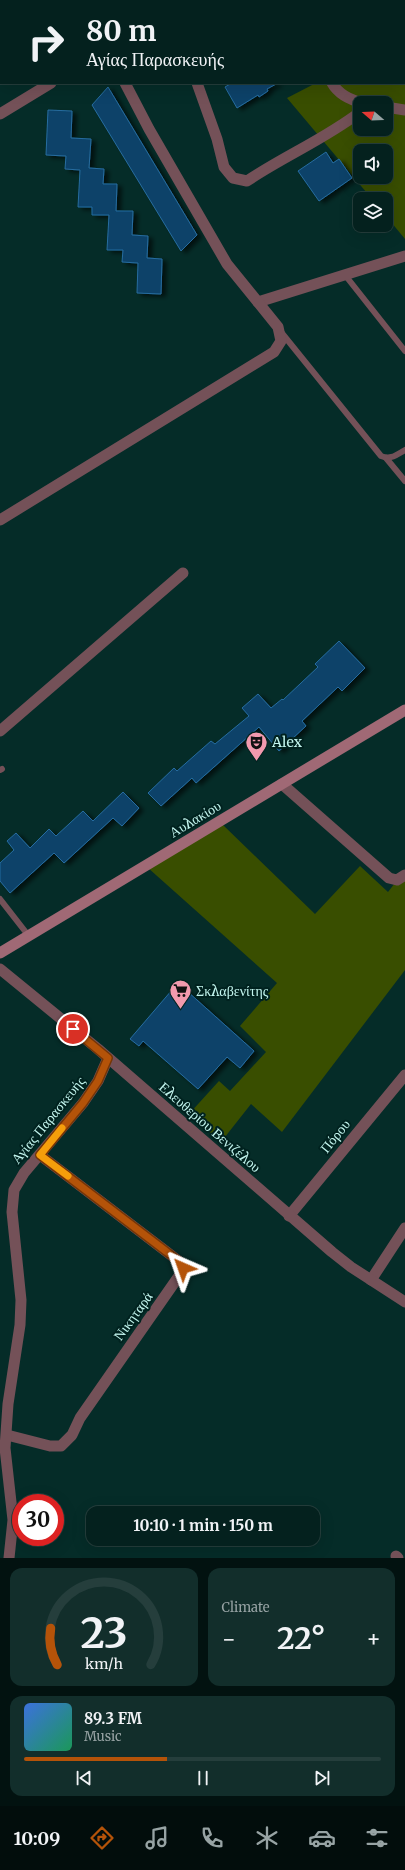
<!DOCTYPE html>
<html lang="en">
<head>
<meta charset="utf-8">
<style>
	:root { --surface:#04211e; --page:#122e2b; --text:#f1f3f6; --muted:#97a3a4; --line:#253e3c; --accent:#b45309 }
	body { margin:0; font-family:Merriweather,serif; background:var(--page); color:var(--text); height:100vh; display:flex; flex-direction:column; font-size:15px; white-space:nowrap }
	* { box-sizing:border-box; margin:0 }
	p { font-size:13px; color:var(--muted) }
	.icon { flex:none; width:22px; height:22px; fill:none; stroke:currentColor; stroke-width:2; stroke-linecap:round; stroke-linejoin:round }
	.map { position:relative; height:1558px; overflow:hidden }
	.side { display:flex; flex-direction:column; gap:10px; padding:10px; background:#021210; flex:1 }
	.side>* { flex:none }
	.top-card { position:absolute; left:0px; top:0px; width:405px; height:84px; box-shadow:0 4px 16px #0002,0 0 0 1px var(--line); background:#04211e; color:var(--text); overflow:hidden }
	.needle { width:26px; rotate:289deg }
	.tools { position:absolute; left:353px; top:96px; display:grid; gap:8px }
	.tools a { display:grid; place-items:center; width:40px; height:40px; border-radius:8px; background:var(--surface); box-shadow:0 4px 16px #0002,0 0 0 1px var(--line); font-size:20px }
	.speed { position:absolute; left:12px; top:1494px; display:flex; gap:8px; font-size:20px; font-weight:700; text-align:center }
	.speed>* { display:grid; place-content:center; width:52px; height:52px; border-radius:50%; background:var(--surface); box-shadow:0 4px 16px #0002,0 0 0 1px var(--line); line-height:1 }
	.speed .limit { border:6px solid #d22; background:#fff; color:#111 }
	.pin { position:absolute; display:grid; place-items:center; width:34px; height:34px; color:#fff; margin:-17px; border:2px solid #fff; border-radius:50%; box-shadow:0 1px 4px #0007 }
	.me { position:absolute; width:44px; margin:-22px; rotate:317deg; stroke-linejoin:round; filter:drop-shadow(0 0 3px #0008) }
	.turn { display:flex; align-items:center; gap:14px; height:84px; padding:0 20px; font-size:18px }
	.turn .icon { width:52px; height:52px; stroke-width:2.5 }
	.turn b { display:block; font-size:28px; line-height:34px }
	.big { font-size:30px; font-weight:700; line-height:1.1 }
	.side .tile { flex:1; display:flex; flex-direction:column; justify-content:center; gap:6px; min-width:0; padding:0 14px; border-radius:12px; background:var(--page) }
	.side .dial { align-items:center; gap:0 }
	.dial svg { height:104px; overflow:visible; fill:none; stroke:var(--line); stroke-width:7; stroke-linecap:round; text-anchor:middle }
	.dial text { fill:var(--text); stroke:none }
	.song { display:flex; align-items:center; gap:12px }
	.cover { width:48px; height:48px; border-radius:6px; background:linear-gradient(135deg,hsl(220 70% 55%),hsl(150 70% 35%)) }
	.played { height:4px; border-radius:2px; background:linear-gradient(90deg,var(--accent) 40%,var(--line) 40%) }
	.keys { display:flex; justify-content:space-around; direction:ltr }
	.heat { display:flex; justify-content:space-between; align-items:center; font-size:22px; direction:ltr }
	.side .tiles { flex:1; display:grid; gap:10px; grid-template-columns:1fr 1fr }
	.tile:last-child { grid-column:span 2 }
	.trip { position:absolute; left:86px; top:1506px; width:234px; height:40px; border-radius:12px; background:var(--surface); box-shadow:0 4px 16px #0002,0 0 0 1px var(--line); font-weight:700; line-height:40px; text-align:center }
	.dock { display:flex; height:64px; justify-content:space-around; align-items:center; background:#020d0c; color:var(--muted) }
	.dock .icon { width:28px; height:28px }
	.dock .active { color:var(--accent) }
	.dock b { font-size:18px; color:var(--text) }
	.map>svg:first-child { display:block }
</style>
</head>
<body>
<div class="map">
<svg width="405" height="1558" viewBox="0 0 405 1558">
	<defs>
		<filter id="shadow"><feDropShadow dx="4.5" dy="2.5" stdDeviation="2" flood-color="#0009"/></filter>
	</defs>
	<rect width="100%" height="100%" fill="#052c28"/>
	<g fill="#394e00" fill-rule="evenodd">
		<path d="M286,0H405V239L386,216V199H372L287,98L316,83H404V1ZM360,103H386V129H360ZM360,151H386V177H360Z"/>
		<path d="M222,824L315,914L360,866L388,892L405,870V970L282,1132L251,1104L221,1142L189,1114L219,1081L230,1091L266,1052L240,1026L277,983L147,867Z"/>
	</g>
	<path fill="#386f68" d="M0,0H101L1,1L0,43Z"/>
	<g fill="#0b4369" stroke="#276ca0" filter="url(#shadow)">
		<path d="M232,83H278L267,89L268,91L259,97L258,95L237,108L225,87Z"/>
		<path d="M108,87L197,235L181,251L92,105Z"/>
		<path d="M48,110L72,111L71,138L91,139L89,168L104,169L103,184H117L116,211H133L132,235L148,236L147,258L162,259L161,294L137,293L138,263L122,262L123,250H107L109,215H92V207H78L80,170L65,169L66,156L46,155Z"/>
		<path d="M326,152L333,163L339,159L352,178L319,201L298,171Z"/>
		<path d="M339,641L365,668L342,691L338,687L302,721L306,726L279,751L259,727L196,783L192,778L161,806L148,793L174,768L177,771L211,741L215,744L249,716L242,708L258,694L271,708L282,699L283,700L318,667L315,664Z"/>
		<path d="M123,792L139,808L122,826L113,818L64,863L54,853L10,893L0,881V863L14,850L7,841L16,833L30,848L49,829L56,836L83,811L93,821Z"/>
		<path d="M178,983L254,1051L240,1068L227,1057L198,1089L143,1041L139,1046L130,1039Z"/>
	</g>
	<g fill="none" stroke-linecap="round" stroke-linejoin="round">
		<g stroke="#745158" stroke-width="6">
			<path d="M345,275L405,351"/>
			<path d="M281,332L381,456C391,460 396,455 405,450"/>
			<path d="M386,458L405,481"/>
			<path d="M0,770L2,769"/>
			<path d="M0,899L28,935"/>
		</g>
		<g stroke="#745158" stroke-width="11">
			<path d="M182,0V1"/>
			<path d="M293,0L294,1"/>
			<path d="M154,1L155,0"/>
			<path d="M197,83L217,139L224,167L233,178L247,181C284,156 325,139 360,112"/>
			<path d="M332,83C339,95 350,100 363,103"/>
			<path d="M386,107L405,110"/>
			<path d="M0,114L51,83"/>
			<path d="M258,302L405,256"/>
			<path d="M0,520L274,352L281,341L278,327L227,264L149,129L125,83"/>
			<path d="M0,731L183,573"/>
			<path d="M282,784L389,878L397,880L405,875"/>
			<path d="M289,1216L405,1075"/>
			<path d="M371,1280L405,1228"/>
			<path d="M7,1435L50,1446H61L72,1435L80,1418L181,1273L183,1268L180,1262L40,1155"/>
			<path d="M396,1556L398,1558"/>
			<path d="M9,1558L13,1520L5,1448L8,1404L20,1325L21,1300L12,1212L14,1190L24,1173L83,1103L98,1081L108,1058"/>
		</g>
		<path stroke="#745158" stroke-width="11" d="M0,969L98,1049L332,1252L351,1267L405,1302"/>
		<path stroke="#a06975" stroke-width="11" d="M0,953L405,710"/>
	</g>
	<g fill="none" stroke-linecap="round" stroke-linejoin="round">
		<defs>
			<path id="route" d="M73,1029L108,1058L98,1081L83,1103L40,1155L180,1262L183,1268"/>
		</defs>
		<use href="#route" stroke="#753606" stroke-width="10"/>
		<use href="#route" stroke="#b45309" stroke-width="7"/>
		<path stroke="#f59e0b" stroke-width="7" d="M62,1128L40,1155L68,1176"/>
	</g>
	<defs>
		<symbol id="theatre-pin" viewBox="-11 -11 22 30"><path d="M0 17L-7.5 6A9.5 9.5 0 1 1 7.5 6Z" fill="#f29aae" stroke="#00221f"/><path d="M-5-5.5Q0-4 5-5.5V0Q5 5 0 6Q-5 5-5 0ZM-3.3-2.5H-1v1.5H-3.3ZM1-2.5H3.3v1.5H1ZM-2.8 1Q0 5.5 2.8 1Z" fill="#111"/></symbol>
		<symbol id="supermarket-pin" viewBox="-11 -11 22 30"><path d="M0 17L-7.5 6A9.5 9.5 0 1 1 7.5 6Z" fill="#f29aae" stroke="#00221f"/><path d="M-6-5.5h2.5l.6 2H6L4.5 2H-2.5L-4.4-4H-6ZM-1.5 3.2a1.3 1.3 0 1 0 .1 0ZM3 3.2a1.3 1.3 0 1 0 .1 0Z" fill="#111"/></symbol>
	</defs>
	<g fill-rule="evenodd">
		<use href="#theatre-pin" x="244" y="730" width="25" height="34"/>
		<use href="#supermarket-pin" x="168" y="978" width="25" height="34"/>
	</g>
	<g text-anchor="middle" stroke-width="4" stroke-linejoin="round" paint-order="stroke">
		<g font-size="14" fill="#c2f5ee" stroke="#00221f" text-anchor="start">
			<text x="272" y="747">Alex</text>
			<text x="196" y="996">Σκλαβενίτης</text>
		</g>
		<g font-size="14" fill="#c2f5ee" stroke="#00221f">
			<text transform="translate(195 819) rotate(-31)" y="5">Αυλακίου</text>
			<text transform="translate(48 1120) rotate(-51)" y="5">Αγίας Παρασκευής</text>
			<text transform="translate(210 1127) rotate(41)" y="5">Ελευθερίου Βενιζέλου</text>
			<text transform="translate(335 1136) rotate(-51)" y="5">Πόρου</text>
			<text transform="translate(133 1316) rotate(-54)" y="5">Νικηταρά</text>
		</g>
	</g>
</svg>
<div class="tools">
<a><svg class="needle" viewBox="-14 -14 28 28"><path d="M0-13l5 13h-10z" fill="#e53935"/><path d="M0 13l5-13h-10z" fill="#97a3a4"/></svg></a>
<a><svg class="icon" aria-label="sound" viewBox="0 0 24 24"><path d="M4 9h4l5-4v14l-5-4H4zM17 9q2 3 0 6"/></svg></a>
<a><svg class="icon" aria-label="layers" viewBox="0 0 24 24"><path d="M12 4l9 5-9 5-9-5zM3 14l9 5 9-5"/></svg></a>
</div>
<div class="speed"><div class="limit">30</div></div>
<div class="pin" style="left:73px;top:1029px;background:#d93025"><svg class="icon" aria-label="arrive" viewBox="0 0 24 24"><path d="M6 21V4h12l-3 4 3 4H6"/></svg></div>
<svg class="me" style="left:183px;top:1268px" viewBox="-20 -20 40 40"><path d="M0-17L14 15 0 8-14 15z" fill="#b45309" stroke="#fff" stroke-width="4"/></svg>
<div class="trip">10:10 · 1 min · 150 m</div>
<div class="top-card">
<div class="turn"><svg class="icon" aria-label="right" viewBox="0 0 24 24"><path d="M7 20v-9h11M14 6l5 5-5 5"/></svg><div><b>80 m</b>Αγίας Παρασκευής</div></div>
</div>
</div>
<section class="side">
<div class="tiles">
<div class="tile dial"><svg viewBox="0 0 100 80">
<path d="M14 69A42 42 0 1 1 86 69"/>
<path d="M14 69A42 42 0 0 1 9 41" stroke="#b45309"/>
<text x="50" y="56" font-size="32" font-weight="700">23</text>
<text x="50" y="72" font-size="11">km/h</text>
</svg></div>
<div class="tile"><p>Climate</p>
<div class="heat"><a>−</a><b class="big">22°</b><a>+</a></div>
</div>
<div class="tile">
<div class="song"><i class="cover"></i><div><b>89.3 FM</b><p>Music</p></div></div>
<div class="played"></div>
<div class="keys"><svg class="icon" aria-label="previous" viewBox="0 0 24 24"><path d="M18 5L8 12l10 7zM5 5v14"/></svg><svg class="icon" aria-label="pause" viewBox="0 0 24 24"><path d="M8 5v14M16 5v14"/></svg><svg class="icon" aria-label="next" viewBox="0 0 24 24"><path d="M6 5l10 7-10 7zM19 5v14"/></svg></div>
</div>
</div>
</section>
<nav class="dock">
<b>10:09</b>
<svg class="icon active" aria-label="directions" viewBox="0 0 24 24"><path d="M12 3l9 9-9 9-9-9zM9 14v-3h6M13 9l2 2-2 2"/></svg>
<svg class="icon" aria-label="music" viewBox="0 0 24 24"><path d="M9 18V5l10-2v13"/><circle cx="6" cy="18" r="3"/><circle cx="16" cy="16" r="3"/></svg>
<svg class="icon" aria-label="phone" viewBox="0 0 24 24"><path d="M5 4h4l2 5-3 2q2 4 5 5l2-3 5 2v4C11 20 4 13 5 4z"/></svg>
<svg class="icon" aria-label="climate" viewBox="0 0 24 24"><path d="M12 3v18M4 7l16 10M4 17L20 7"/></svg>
<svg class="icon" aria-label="car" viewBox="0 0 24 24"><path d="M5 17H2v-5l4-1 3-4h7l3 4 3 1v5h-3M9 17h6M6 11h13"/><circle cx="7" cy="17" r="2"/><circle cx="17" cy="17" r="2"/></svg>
<svg class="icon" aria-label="filters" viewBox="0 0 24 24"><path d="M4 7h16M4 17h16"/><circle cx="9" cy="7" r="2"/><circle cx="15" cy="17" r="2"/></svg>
</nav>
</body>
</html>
